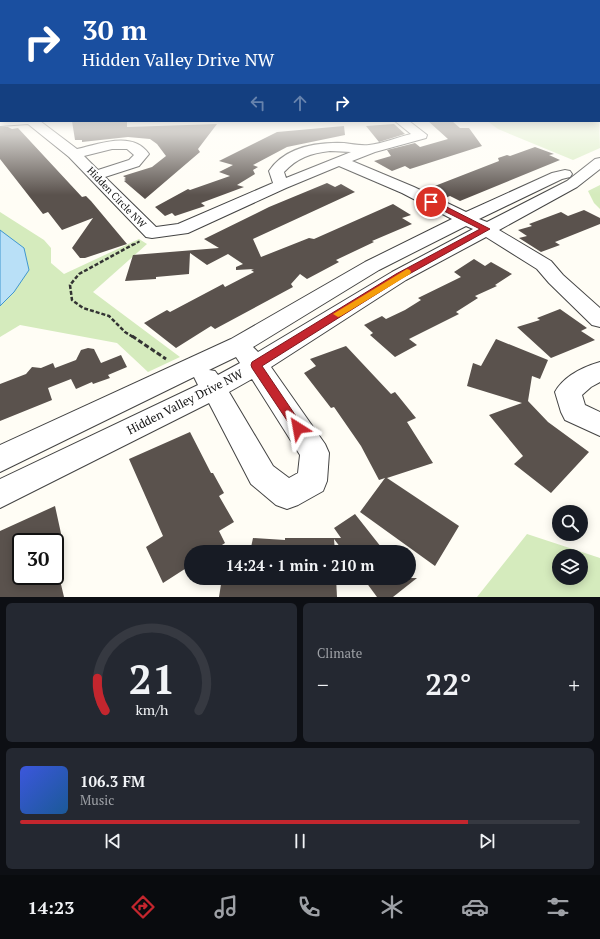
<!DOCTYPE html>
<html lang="en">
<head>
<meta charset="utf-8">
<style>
	:root { --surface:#171b24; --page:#242831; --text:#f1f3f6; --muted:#9ea1a6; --line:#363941; --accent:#c4262e }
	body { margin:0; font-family:"PT Serif",serif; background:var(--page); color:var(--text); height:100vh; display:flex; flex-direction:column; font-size:15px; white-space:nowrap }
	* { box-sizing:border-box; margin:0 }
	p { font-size:13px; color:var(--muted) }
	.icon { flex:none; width:22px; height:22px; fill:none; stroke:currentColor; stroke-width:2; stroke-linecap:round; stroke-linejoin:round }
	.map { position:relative; height:597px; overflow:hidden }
	.drawer { display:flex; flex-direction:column; gap:6px; padding:6px; background:#0d0f14; flex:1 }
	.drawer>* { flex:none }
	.guide { position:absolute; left:0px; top:0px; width:600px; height:122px; box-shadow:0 2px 10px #0003; background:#1a4fa0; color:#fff; overflow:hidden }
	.tools { position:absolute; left:552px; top:505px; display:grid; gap:8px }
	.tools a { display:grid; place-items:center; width:36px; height:36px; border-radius:50%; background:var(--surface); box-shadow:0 2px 10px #0003; font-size:20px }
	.speed { position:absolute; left:12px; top:533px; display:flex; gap:8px; font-size:20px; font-weight:700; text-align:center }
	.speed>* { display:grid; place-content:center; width:52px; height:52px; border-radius:50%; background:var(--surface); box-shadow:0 2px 10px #0003; line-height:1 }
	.speed .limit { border:2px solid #111; border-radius:6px; background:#fff; color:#111 }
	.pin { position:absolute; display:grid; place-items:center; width:34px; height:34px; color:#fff; margin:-17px; border:2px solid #fff; border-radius:50%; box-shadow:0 1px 4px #0007 }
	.me { position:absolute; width:44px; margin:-22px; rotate:326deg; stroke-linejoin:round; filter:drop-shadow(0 0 3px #0008) }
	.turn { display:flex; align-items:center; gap:14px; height:84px; padding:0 16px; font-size:18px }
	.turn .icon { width:52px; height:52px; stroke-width:2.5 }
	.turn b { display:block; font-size:28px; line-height:34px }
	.lanes { display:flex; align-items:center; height:38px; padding:0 16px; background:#0003; justify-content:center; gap:20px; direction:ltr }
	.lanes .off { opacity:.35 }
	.big { font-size:30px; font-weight:800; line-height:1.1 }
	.drawer .card { flex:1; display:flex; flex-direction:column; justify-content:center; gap:6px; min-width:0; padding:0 14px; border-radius:6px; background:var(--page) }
	.drawer .dial { align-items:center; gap:0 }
	.dial svg { height:104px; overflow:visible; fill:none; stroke:var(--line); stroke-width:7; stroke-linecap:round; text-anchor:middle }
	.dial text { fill:var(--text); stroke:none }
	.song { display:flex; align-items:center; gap:12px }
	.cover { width:48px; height:48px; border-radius:6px; background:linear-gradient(135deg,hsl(230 70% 55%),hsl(210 70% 35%)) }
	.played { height:4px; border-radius:2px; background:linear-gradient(90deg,var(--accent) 80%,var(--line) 80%) }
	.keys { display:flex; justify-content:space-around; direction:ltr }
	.heat { display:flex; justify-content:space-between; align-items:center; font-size:22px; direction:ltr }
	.drawer .tiles { flex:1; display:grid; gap:6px; grid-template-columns:1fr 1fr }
	.card:last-child { grid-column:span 2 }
	.trip { position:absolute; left:184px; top:545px; width:232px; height:40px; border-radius:20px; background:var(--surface); box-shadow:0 2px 10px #0003; font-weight:800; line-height:40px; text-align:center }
	.tab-bar { display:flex; height:64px; justify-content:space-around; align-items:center; background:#090b0e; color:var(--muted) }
	.tab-bar .icon { width:28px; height:28px }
	.tab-bar .on { color:var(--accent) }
	.tab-bar b { font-size:18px; color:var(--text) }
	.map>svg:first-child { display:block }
</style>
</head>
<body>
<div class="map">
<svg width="600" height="597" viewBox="0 0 600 597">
	<rect width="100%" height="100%" fill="#fffdf5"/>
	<g fill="#d5ebbd" fill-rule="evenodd">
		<path d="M599,118L600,148L573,160L498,129L487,121H599Z"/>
		<path d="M600,185V209L594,203L588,191Z"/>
		<path d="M0,212L44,240L51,248V263L64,274L139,239L147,244L93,292L180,357L148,372L117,343L20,325L0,337Z"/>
		<path d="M527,534L600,558V597H477ZM559,556H581V578H559Z"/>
	</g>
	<path fill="#b9e0f7" stroke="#3f96cf" d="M0,230L24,248L29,270L14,292L0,306Z"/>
	<g fill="#5a524d">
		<path d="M72,121H127V127L217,124L198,149L200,152L145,199L124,181L126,180L124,179L126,178L123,176L152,167L166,156L157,144L150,139L128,137L82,142V140H75Z"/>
		<path d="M428,121H452L460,128H469L482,146L410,169L405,166L392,171L374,161L391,156L387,150L415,143L420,147L448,139Z"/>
		<path d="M394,124L405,134L379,142L366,126Z"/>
		<path d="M344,126L345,135L287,147L253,165L258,167L253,170L255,174L237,185L244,187L201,203L205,206L175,216L172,213L165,216L155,207L188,189L190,190L230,176L219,172L233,165L219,161L277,132Z"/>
		<path d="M0,127H8L12,129L18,128L82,197L86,196L91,201L127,244L85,258H80L72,248L93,218L62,230L48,212L43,214L0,159Z"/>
		<path d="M535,147L554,154L549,155L560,160L460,201L450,196L445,198L427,189L499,161L498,158L507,155L510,156Z"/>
		<path d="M327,183L335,187L341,184L355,192L253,239L261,257L309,238L314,239L393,204L411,215L402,218L412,224L372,241L374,242L336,260L339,262L307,279L300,274L291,284L293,287L215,329L211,326L176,348L144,323L167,310L170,312L223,284L225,287L254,272L251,270L254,269L236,270V267L243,264L228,254L207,265L190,253L189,274L156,277V279L125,281L133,255L219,248L204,239L269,207Z"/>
		<path d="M584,210L600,218V224L555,242L560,245L541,252L519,238L527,236L518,230L532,226L529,224L561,212L568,216Z"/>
		<path d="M474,259L485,266L491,262L512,274L495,285L497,286L475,296L478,298L456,312L459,314L409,339L417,345L395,357L370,335L373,333L364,325L382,316L386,319L405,310L421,300L418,298L461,277L454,272Z"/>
		<path d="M560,309L587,328L581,331L595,340L551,358L517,327L540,320L537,318Z"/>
		<path d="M496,339L548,360L540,379L532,376L528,401L548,422L589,452L551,493L514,464L523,456L489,415L522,403L467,386L473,363L481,366Z"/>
		<path d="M346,346L391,394L395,392L416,418L407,422L433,463L387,478L459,526L435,566L360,512L385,478L379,480L361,446L334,407L331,408L304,373L316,366L310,359Z"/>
		<path d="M88,348L94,349L101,363L121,355L127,367L108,375L110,378L93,384L92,382L76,389L71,379L48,388L52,400L0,421V384L26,374L32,367L41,368L53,363L55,368L76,360L81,350Z"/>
		<path d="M190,432L211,473H213L224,493L219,496L234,522L219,531L225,543L211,552H191V565L163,583L146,547L163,536L129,459Z"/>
		<path d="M55,506L62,538L53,542H21V576H59L64,597H0V531Z"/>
		<path d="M355,514L385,552H344L334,539L335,552H250L253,538L285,540V538H341L334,528Z"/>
		<path d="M222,578H336L337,597H219Z"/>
		<path d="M363,578H417L393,597H377Z"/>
	</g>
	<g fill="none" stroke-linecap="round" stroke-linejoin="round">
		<defs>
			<g id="minor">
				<rect x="599" y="112" width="1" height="7"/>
				<path d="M0,118L1,121H40L77,149C99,144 133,130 149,154L139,166L105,177L156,227L178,224L273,183L269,171C285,147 317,142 344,143C352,144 361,146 369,145C382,144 398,137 411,134L395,121H409L427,135L426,138L375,152L352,161L414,187L466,212L552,173L565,170L570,171L572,174L570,177L562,179L479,219L487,222L567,181L595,159L600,158V169L577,187L499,230L551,261L563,275L600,308V327L592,325L549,283L537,269L486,237L406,280L271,367L325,444L329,453L327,481L323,491L298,505L287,509L276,505L251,484L209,403L0,508V479L198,385L194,377L0,472V445L231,339L365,262L452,219L402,193L339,166L286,188L188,233L152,238L146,237L69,157L28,124L0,126ZM112,149H127L134,155L129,160L98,170L84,156ZM330,151L351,152L286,178L284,172C297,158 311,153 330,151ZM466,226L473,229L392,272L258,352L253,347L379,270ZM236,357L240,363L218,375L215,371L209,370ZM252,379L300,455L298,473L289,478L273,466L229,392Z"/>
				<path d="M600,362V382L591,387L582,395L585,405L600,412V436L565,420L561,412L555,392C564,376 583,367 600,362Z"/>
			</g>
		</defs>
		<use href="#minor" stroke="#444" stroke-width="2"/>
		<path stroke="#333" stroke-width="2" stroke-dasharray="3 1.5" stroke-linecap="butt" d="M133,245L140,241"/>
		<path stroke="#333" stroke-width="2.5" stroke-dasharray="4 2" stroke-linecap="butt" d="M133,337L125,332L109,316L83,308L72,300L70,285L79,274L134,244"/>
		<path stroke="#333" stroke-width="3" stroke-dasharray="5 2.5" stroke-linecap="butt" d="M132,336L166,359"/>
		<use href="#minor" fill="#fff" fill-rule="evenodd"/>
	</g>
	<linearGradient id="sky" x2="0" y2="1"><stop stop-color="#95c6ee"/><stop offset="0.57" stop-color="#fffefa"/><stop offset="1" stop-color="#fffefa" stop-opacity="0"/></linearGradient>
	<rect width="600" height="195" fill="url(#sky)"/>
	<path fill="#c4262e" stroke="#7f191e" d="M428,200H433L490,229L402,278L262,366L304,428L302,431L298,432L294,431L252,368L251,365L252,362L396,274L480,229L428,203Z"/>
	<path fill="#f59e0b" d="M407,269L410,270L411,272L410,274L341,316L338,317L333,314Z"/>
	<g text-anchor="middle" stroke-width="4" stroke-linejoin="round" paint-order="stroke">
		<g font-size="10" fill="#111" stroke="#fff">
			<text transform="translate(117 197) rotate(46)" y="4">Hidden Circle NW</text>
		</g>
		<g font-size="12" fill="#111" stroke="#fff">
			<text transform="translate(185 402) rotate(-27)" y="4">Hidden Valley Drive NW</text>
		</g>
	</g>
</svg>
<div class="tools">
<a><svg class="icon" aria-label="search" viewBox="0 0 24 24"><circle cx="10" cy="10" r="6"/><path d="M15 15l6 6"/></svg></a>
<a><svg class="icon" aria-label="layers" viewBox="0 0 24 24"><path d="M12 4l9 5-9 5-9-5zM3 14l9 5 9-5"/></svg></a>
</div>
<div class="speed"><div class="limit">30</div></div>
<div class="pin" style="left:431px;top:202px;background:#d93025"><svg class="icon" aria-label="arrive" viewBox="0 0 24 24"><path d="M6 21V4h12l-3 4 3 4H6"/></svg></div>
<svg class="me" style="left:298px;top:428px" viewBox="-20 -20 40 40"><path d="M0-17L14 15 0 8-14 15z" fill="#c4262e" stroke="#fff" stroke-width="4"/></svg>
<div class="trip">14:24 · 1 min · 210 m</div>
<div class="guide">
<div class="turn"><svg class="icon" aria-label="right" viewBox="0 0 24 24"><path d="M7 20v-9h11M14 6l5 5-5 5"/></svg><div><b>30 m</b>Hidden Valley Drive NW</div></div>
<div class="lanes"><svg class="icon off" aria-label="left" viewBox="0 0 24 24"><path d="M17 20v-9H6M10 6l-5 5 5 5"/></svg><svg class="icon off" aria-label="ahead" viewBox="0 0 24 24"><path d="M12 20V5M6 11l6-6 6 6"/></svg><svg class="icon" aria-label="right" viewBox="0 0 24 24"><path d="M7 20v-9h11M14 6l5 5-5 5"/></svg></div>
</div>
</div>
<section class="drawer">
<div class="tiles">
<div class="card dial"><svg viewBox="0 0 100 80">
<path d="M14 69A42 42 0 1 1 86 69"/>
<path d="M14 69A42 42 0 0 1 8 44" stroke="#c4262e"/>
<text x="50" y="56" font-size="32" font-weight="700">21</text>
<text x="50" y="72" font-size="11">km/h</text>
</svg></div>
<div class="card"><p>Climate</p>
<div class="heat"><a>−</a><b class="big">22°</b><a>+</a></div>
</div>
<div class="card">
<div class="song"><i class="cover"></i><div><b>106.3 FM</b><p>Music</p></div></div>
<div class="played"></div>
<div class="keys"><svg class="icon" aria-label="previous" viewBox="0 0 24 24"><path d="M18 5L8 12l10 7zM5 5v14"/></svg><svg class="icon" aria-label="pause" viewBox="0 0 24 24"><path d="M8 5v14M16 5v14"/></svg><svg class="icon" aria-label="next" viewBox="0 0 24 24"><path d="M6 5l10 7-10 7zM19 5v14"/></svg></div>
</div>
</div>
</section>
<nav class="tab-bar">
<b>14:23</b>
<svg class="icon on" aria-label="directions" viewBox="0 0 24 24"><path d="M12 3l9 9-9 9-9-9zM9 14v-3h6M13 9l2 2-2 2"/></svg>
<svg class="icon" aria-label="music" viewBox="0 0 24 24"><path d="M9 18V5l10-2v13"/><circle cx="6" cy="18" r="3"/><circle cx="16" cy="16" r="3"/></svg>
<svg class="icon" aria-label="phone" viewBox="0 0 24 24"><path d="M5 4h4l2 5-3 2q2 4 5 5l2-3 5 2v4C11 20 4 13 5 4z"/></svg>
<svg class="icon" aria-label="climate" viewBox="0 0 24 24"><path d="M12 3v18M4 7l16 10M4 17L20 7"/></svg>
<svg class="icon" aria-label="car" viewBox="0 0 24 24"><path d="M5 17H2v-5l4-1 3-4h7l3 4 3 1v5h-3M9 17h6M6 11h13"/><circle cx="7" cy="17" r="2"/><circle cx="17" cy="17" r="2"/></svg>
<svg class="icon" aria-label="filters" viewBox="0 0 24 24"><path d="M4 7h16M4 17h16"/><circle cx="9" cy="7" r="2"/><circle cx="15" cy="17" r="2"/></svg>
</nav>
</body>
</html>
